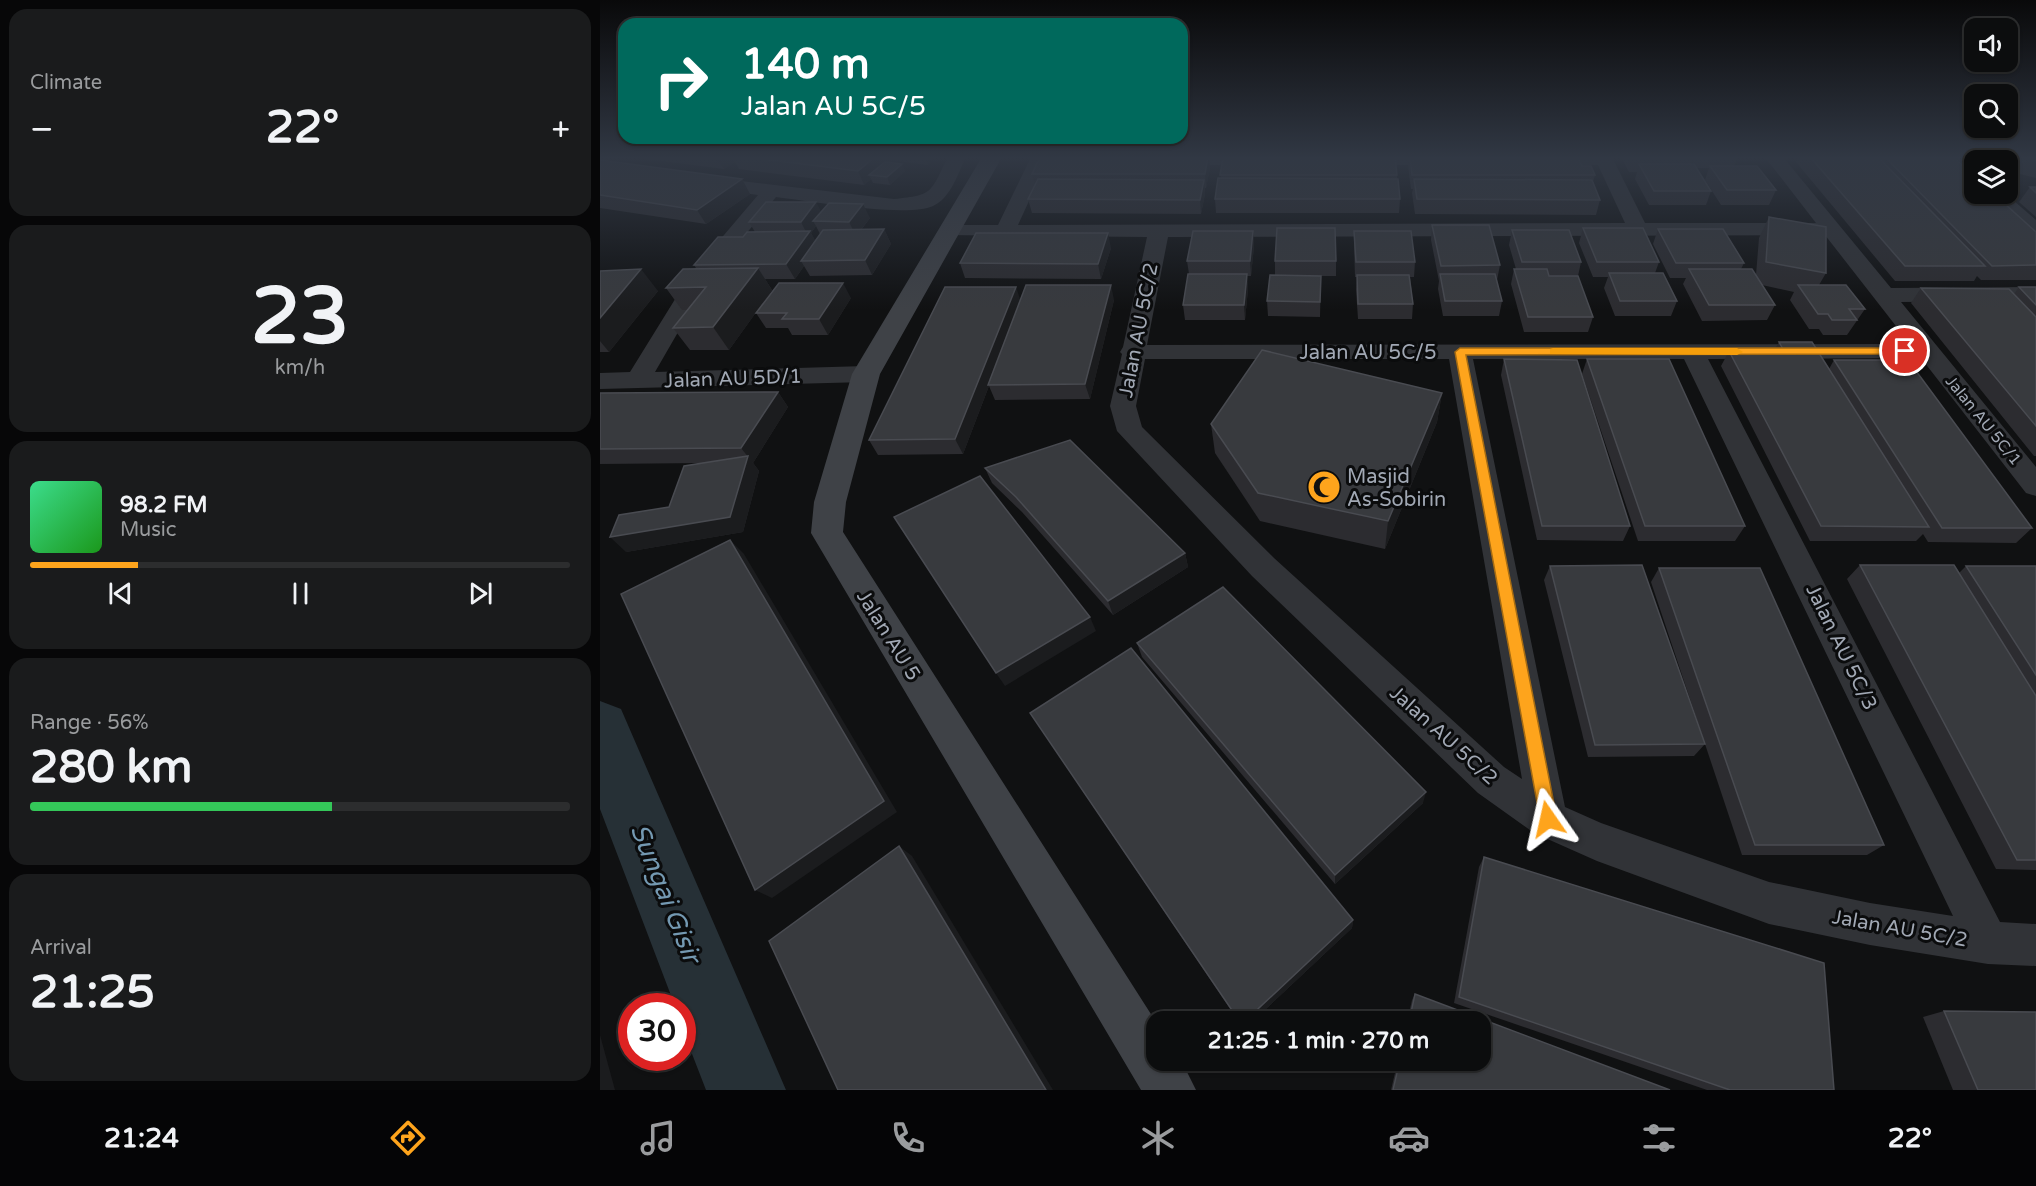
<!DOCTYPE html>
<html lang="en">
<head>
<meta charset="utf-8">
<style>
	:root { --surface:#0c0d0e; --page:#1a1b1c; --text:#f1f3f6; --muted:#9a9c9e; --line:#2c2d2e; --accent:#fea41c }
	body { margin:0; font-family:"Varela Round",sans-serif; background:var(--page); color:var(--text); height:100vh; display:flex; flex-direction:column; font-size:22px; white-space:nowrap }
	* { box-sizing:border-box; margin:0 }
	p { font-size:20px; color:var(--muted) }
	.icon { flex:none; width:33px; height:33px; fill:none; stroke:currentColor; stroke-width:2; stroke-linecap:round; stroke-linejoin:round }
	.map { position:relative; flex:1; overflow:hidden }
	.side { display:flex; flex-direction:column; gap:9px; padding:9px; background:#070708; width:600px }
	.side>* { flex:none }
	.top-card { position:absolute; left:18px; top:18px; width:570px; height:126px; border-radius:18px; box-shadow:0 2px 4px #0004,0 0 0 2px var(--line); background:#00695c; color:#fff; overflow:hidden }
	.fabs { position:absolute; left:1364px; top:18px; display:grid; gap:12px }
	.fabs a { display:grid; place-items:center; width:54px; height:54px; border-radius:12px; background:var(--surface); box-shadow:0 2px 4px #0004,0 0 0 2px var(--line); font-size:30px }
	.speed { position:absolute; left:18px; top:993px; display:flex; gap:12px; font-size:30px; font-weight:700; text-align:center }
	.speed>* { display:grid; place-content:center; width:78px; height:78px; border-radius:50%; background:var(--surface); box-shadow:0 2px 4px #0004,0 0 0 2px var(--line); line-height:1 }
	.speed .limit { border:9px solid #d22; background:#fff; color:#111 }
	.pin { position:absolute; display:grid; place-items:center; width:51px; height:51px; color:#fff; margin:-26px; border:3px solid #fff; border-radius:50%; box-shadow:0 2px 6px #0007 }
	.me { position:absolute; width:66px; margin:-33px; rotate:349deg; stroke-linejoin:round; filter:drop-shadow(0 0 4px #0008) }
	.turn { display:flex; align-items:center; gap:21px; height:126px; padding:0 24px; font-size:27px }
	.turn .icon { width:78px; height:78px; stroke-width:2.5 }
	.turn b { display:block; font-size:42px; line-height:51px }
	.big { font-size:45px; font-weight:800; line-height:1.1 }
	.side .card { flex:1; display:flex; flex-direction:column; justify-content:center; gap:9px; min-width:0; padding:0 21px; border-radius:18px; background:var(--page) }
	.side .dial { align-items:center; gap:0 }
	.dial b { font-size:78px; line-height:1 }
	.song { display:flex; align-items:center; gap:18px }
	.cover { width:72px; height:72px; border-radius:9px; background:linear-gradient(135deg,hsl(150 70% 55%),hsl(120 70% 35%)) }
	.played { height:6px; border-radius:3px; background:linear-gradient(90deg,var(--accent) 20%,var(--line) 20%) }
	.keys { display:flex; justify-content:space-around; direction:ltr }
	.heat { display:flex; justify-content:space-between; align-items:center; font-size:33px; direction:ltr }
	.charge { height:9px; border-radius:4px; background:linear-gradient(90deg,#34c759 56%,var(--line) 0) }
	.trip { position:absolute; left:546px; top:1011px; width:345px; height:60px; border-radius:18px; background:var(--surface); box-shadow:0 2px 4px #0004,0 0 0 2px var(--line); font-weight:800; line-height:60px; text-align:center }
	.tab-bar { display:flex; height:96px; justify-content:space-around; align-items:center; background:#050506; color:var(--muted) }
	.tab-bar .icon { width:42px; height:42px }
	.tab-bar .selected { color:var(--accent) }
	.tab-bar b { font-size:27px; color:var(--text) }
	main { display:flex; flex:1; min-height:0 }
	.map>svg:first-child { display:block }
</style>
</head>
<body>
<main>
<section class="side">
<div class="card"><p>Climate</p>
<div class="heat"><a>−</a><b class="big">22°</b><a>+</a></div>
</div>
<div class="card dial"><b>23</b><p>km/h</p></div>
<div class="card">
<div class="song"><i class="cover"></i><div><b>98.2 FM</b><p>Music</p></div></div>
<div class="played"></div>
<div class="keys"><svg class="icon" aria-label="previous" viewBox="0 0 24 24"><path d="M18 5L8 12l10 7zM5 5v14"/></svg><svg class="icon" aria-label="pause" viewBox="0 0 24 24"><path d="M8 5v14M16 5v14"/></svg><svg class="icon" aria-label="next" viewBox="0 0 24 24"><path d="M6 5l10 7-10 7zM19 5v14"/></svg></div>
</div>
<div class="card"><p>Range · 56%</p><b class="big">280 km</b><div class="charge"></div></div>
<div class="card"><p>Arrival</p><b class="big">21:25</b></div>
</section>
<div class="map">
<svg width="1436" height="1090" viewBox="0 0 1436 1090">
	<rect width="100%" height="100%" fill="#101112"/>
	<g fill="none" stroke-linecap="round" stroke-linejoin="round">
		<path fill="#263036" fill-rule="evenodd" d="M0,701L21,709L186,1090H106L82,1028V1006H75L0,809Z"/>
		<g fill="#313337" fill-rule="evenodd">
			<path d="M348,157H366C358,173 351,198 333,206C307,218 209,201 176,197L107,282L55,372L266,366L275,368L278,374L275,380L266,382L0,389V373L30,372L90,275L158,195L100,187L98,183L100,179L107,177L294,199C335,195 330,192 348,157Z"/>
			<path d="M431,157H449L418,225L1025,223L998,165H939L933,164L930,160L932,157H1012L1045,223H1216L1165,157H1183L1291,288L1436,287V301L1301,302L1436,467V496L1426,493L1321,358L1108,359L1400,922L1436,924V966L1388,964L1270,945L1169,924L997,861L934,833L878,793L652,576L517,431L510,406L522,354L520,352L523,347L547,237L343,235L340,231L343,227L350,225H398ZM1225,235L1310,344L547,345L568,237ZM545,359H849L922,779L904,767L674,558L542,427L536,406ZM873,359H1084L1353,916L1270,903L1169,882L1001,823L965,807Z"/>
			<path d="M560,157H670L672,160L669,164L663,165H567L561,164L558,160Z"/>
			<path d="M746,157H856L858,160L855,164L849,165H753L747,164L744,160Z"/>
			<path d="M1371,157H1389L1387,160H1374V164L1369,160Z"/>
			<path d="M1386,194H1406L1436,220V236L1429,234Z"/>
		</g>
		<path fill="#3f4247" fill-rule="evenodd" d="M382,157H402L280,374L246,502L243,532L556,1022V1060H581L596,1090H541L211,533L214,502L252,374Z"/>
	</g>
	<g fill="#2c2c30" fill-rule="evenodd">
		<path d="M31,157H333L328,165L290,160L291,163L305,171L290,185L273,183L271,179L264,185L139,169L135,162L124,169Z"/>
		<path d="M440,157H609L610,168L606,188H605V194L601,214L432,213L428,199L435,184L432,174Z"/>
		<path d="M809,157H978L982,166L995,175L993,182L1000,200L996,215L815,214L812,193L813,189H811L808,166Z"/>
		<path d="M1021,157H1138L1134,166L1176,190L1169,205H1121L1105,180L1109,168H1097L1092,161L1091,164L1111,191L1106,205H1049L1035,179L1037,172H1029Z"/>
		<path d="M1199,157H1353L1436,232V280H1381L1377,276L1374,281H1295L1196,162Z"/>
		<path d="M1419,157H1436V178L1412,172Z"/>
		<path d="M0,160L142,179L150,194L106,224L0,208Z"/>
		<path d="M620,175H797V179L800,199L799,213H616L615,199L621,178Z"/>
		<path d="M1430,187H1436V217L1419,202Z"/>
		<path d="M221,212L270,218L261,230L284,229L291,244L272,275L210,276L204,266L195,279H165L172,290L129,350H90L73,328L87,310H82L66,288L96,268L94,265L143,237L155,232L149,222ZM216,226L220,234L215,241L211,233Z"/>
		<path d="M1169,217L1226,273L1219,285L1265,309L1247,335H1223L1219,329H1209L1190,300L1194,292L1162,285L1175,305L1167,320L1102,321L1083,284L1086,278H1070L1053,244L1058,229L1144,263L1141,269L1156,275L1159,238Z"/>
		<path d="M832,225L900,265L897,280L902,301L899,316H843L838,289L839,281L831,240Z"/>
		<path d="M983,228L1059,262L1055,273L1077,301L1071,316H1015L1004,288L1008,277H993L979,243Z"/>
		<path d="M912,230L981,262L978,276L993,317L988,332H924L911,284L914,269H916L909,245Z"/>
		<path d="M653,231L654,246L651,276H647L648,289L645,320H585L583,305L589,274L587,261Z"/>
		<path d="M754,231L815,262L814,277H810L813,304L812,319H758L756,290L757,277H755L754,246Z"/>
		<path d="M511,248L501,279L365,278L360,263Z"/>
		<path d="M675,261H736V276H721L720,317L668,316L667,301L675,275Z"/>
		<path d="M0,271L58,291L9,352H0Z"/>
		<path d="M1419,287H1436V456H1434L1311,303L1321,288L1414,294Z"/>
		<path d="M251,298L228,335H192L188,328H166L156,313Z"/>
		<path d="M421,300H514L490,399L395,400L389,386L363,454L278,455L269,440Z"/>
		<path d="M1179,342L1229,369L1234,360L1432,528L1416,543L1328,542L1323,534L1316,541H1210L1121,366L1129,351H1174Z"/>
		<path d="M904,359L1030,526L1023,541L937,540L901,375Z"/>
		<path d="M987,359L1145,526L1135,541H1038L982,374Z"/>
		<path d="M178,392L188,407L153,463L159,471L143,532L26,552L69,507L103,463L0,464V393Z"/>
		<path d="M842,393L837,422L785,549L660,521L615,453L611,424Z"/>
		<path d="M385,468L585,553L588,567L513,615L422,512L392,483Z"/>
		<path d="M1260,565L1359,573L1366,566H1436V870L1396,869L1247,579Z"/>
		<path d="M950,566L1105,744L1094,756L988,757L944,580Z"/>
		<path d="M1059,568L1284,845L1267,855H1142L1051,582Z"/>
		<path d="M537,643L823,803L735,884L542,657Z"/>
		<path d="M430,713L753,920L752,928L652,1022H639Z"/>
		<path d="M884,857L1234,1090H1107L854,1003L879,867Z"/>
		<path d="M815,994L1070,1090H791L798,1060H880V1022H807L812,1000Z"/>
		<path d="M1344,1011L1436,1090H1353L1323,1017Z"/>
	</g>
	<g fill="#1b1c1e">
		<path d="M116,157H132L135,162L124,169Z"/>
		<path d="M275,157H289L291,163L269,175L271,179L264,185L258,171Z"/>
		<path d="M325,157H333L328,165Z"/>
		<path d="M608,157H609L610,168L606,188L605,174Z"/>
		<path d="M302,164L305,171L290,185L287,177Z"/>
		<path d="M142,179L150,194L106,224L97,210Z"/>
		<path d="M604,180L605,194L601,214L600,200Z"/>
		<path d="M216,202L224,217L213,221L216,226L211,233L218,245L201,261L204,266L195,279L186,264L207,234L201,222Z"/>
		<path d="M263,204L270,218L256,236L249,222Z"/>
		<path d="M284,229L291,244L272,275L265,260Z"/>
		<path d="M653,231L654,246L651,276L650,261Z"/>
		<path d="M508,233L511,248L501,279L498,264Z"/>
		<path d="M158,268L172,290L129,350L113,327Z"/>
		<path d="M41,269L58,291L9,352L0,341V318Z"/>
		<path d="M647,274L648,289L645,320L644,305Z"/>
		<path d="M243,283L251,298L228,335L219,319Z"/>
		<path d="M511,285L514,300L490,399L485,384Z"/>
		<path d="M416,287L421,302L363,454L355,439Z"/>
		<path d="M178,392L188,407L153,463L141,448Z"/>
		<path d="M842,393L837,422L785,549L788,521Z"/>
		<path d="M148,456L159,471L143,532L26,552L10,537L130,517Z"/>
		<path d="M130,540L144,554L297,812L172,898L155,890Z"/>
		<path d="M585,553L588,567L513,615L508,601Z"/>
		<path d="M490,617L496,631L405,686L396,673Z"/>
		<path d="M826,792L823,803L735,884V875Z"/>
		<path d="M299,846L312,856L453,1090H446Z"/>
		<path d="M753,920L752,928L652,1022H644Z"/>
		<path d="M0,1035L15,1090H0Z"/>
	</g>
	<g fill="#383a3e" stroke="#494b51" stroke-width="1.5">
		<path d="M147,157H275L258,171Z"/>
		<path d="M440,157H608L605,174H432Z"/>
		<path d="M623,157H795L797,175H620Z"/>
		<path d="M810,157H978L982,166H991L995,175H812Z"/>
		<path d="M1033,157H1094L1033,158Z"/>
		<path d="M1210,157H1278L1385,266H1305Z"/>
		<path d="M1285,157H1353L1374,176V194H1394L1436,232V265L1392,266Z"/>
		<path d="M1422,157H1436V161Z"/>
		<path d="M0,160L142,179L97,210L0,195Z"/>
		<path d="M285,162L302,164L287,177L269,175Z"/>
		<path d="M1039,164H1094L1111,191H1054Z"/>
		<path d="M1110,166H1157L1176,190H1127Z"/>
		<path d="M618,178L798,179L800,199H615Z"/>
		<path d="M438,179L604,180L600,200L428,199Z"/>
		<path d="M814,179L992,180L1000,200L817,199Z"/>
		<path d="M1430,187H1436V193Z"/>
		<path d="M166,202H216L201,222H149Z"/>
		<path d="M229,203L263,204L249,222L213,221Z"/>
		<path d="M1169,217L1226,227V273L1166,262Z"/>
		<path d="M832,225H889L900,265L841,266Z"/>
		<path d="M677,228H735L736,261H675Z"/>
		<path d="M983,228H1043L1059,262H997Z"/>
		<path d="M284,229L265,260L201,261L223,230Z"/>
		<path d="M1058,229H1123L1144,263H1076Z"/>
		<path d="M912,230H969L981,262H922Z"/>
		<path d="M210,231L186,264L94,265L118,237H143L147,232Z"/>
		<path d="M593,231H653L650,261H587Z"/>
		<path d="M754,231H811L815,262H756Z"/>
		<path d="M376,233H508L498,264L360,263Z"/>
		<path d="M158,268L113,327L73,328L106,287L66,288L83,269Z"/>
		<path d="M41,269L0,318V271Z"/>
		<path d="M914,269H947L949,276H978L993,317H928Z"/>
		<path d="M1089,269H1152L1175,305H1109Z"/>
		<path d="M1009,273H1063L1077,301H1020Z"/>
		<path d="M588,274H647L644,305H583Z"/>
		<path d="M840,274H895L902,301H845Z"/>
		<path d="M670,275L721,276L720,302L667,301Z"/>
		<path d="M757,275H809L813,304H758Z"/>
		<path d="M179,283H243L219,319H182L187,313H156Z"/>
		<path d="M426,285H511L485,384L388,385Z"/>
		<path d="M1198,285H1246L1265,309H1249L1257,320H1232L1228,314H1218Z"/>
		<path d="M345,287H416L355,439L269,440Z"/>
		<path d="M1419,287H1436V305Z"/>
		<path d="M1321,288L1409,289L1436,317V426Z"/>
		<path d="M1179,342H1212L1329,527L1221,526L1129,351H1184Z"/>
		<path d="M662,350L842,393L788,521L658,493L611,424Z"/>
		<path d="M904,359L977,360L1030,526H942Z"/>
		<path d="M987,359H1069L1145,526H1045Z"/>
		<path d="M1234,360H1308L1432,528H1342Z"/>
		<path d="M178,392L141,448L0,449V393Z"/>
		<path d="M470,440L585,553L508,601L416,497L385,468Z"/>
		<path d="M148,456L130,517L10,537L19,515L69,507L84,466Z"/>
		<path d="M380,476L490,617L396,673L294,517Z"/>
		<path d="M130,540L284,801L155,890L21,594Z"/>
		<path d="M1042,565L1105,744L995,745L950,566Z"/>
		<path d="M1260,565H1354L1436,696V860H1417Z"/>
		<path d="M1366,566H1436V675Z"/>
		<path d="M1059,568H1160L1284,845H1155Z"/>
		<path d="M623,587L826,792L735,875L537,643Z"/>
		<path d="M531,648L753,920L644,1022H640L430,713Z"/>
		<path d="M299,846L446,1090H238L169,941Z"/>
		<path d="M884,857L1224,963L1234,1090H1130L859,997Z"/>
		<path d="M815,994L1070,1090H793L800,1060H880V1022H809Z"/>
		<path d="M1344,1011L1436,1012V1090H1378Z"/>
	</g>
	<linearGradient id="sky" x2="0" y2="1"><stop stop-color="#09090a"/><stop offset="0.51" stop-color="#313844"/><stop offset="1" stop-color="#313844" stop-opacity="0"/></linearGradient>
	<rect width="1436" height="310" fill="url(#sky)"/>
	<path fill="#fea41c" stroke="#a56b12" stroke-width="1.5" d="M860,348H1305L1310,351L1305,354L866,355L957,819L954,825L948,827L942,825L940,819L855,352Z"/>
	<path fill="#f59e0b" d="M953,348H1137L1143,352L1137,355L950,354V349Z"/>
	<defs>
		<symbol id="mosque-disc" viewBox="-11 -11 22 22"><circle r="9.5" fill="#fea41c" stroke="#0b0c0d"/><path d="M3.5-4.9A6 6 0 1 0 3.5 4.9A5 5 0 1 1 3.5-4.9Z" fill="#111"/></symbol>
	</defs>
	<g fill-rule="evenodd">
		<use href="#mosque-disc" x="705" y="468" width="38" height="38"/>
	</g>
	<g text-anchor="middle" stroke-width="6" stroke-linejoin="round" paint-order="stroke">
		<g font-size="16" fill="#a1a8b4" stroke="#0b0c0d">
			<text transform="translate(1384 420) rotate(51)" y="6">Jalan AU 5C/1</text>
		</g>
		<g font-size="20" fill="#a1a8b4" stroke="#0b0c0d">
			<text transform="translate(538 330) rotate(-79)" y="7">Jalan AU 5C/2</text>
			<text x="768" y="359">Jalan AU 5C/5</text>
			<text transform="translate(133 378) rotate(-2)" y="7">Jalan AU 5D/1</text>
			<text transform="translate(289 635) rotate(58)" y="7">Jalan AU 5</text>
			<text transform="translate(1242 647) rotate(64)" y="7">Jalan AU 5C/3</text>
			<text transform="translate(844 735) rotate(42)" y="7">Jalan AU 5C/2</text>
			<text transform="translate(1300 928) rotate(10)" y="7">Jalan AU 5C/2</text>
		</g>
		<g font-size="20" fill="#a1a8b4" stroke="#0b0c0d" text-anchor="start">
			<text x="747" y="483">Masjid<tspan x="747" dy="23">As-Sobirin</tspan></text>
		</g>
		<g font-size="26" font-style="italic" fill="#7499b2" stroke="#0b0c0d">
			<text transform="translate(66 893) rotate(68)" y="9">Sungai Gisir</text>
		</g>
	</g>
</svg>
<div class="fabs">
<a><svg class="icon" aria-label="sound" viewBox="0 0 24 24"><path d="M4 9h4l5-4v14l-5-4H4zM17 9q2 3 0 6"/></svg></a>
<a><svg class="icon" aria-label="search" viewBox="0 0 24 24"><circle cx="10" cy="10" r="6"/><path d="M15 15l6 6"/></svg></a>
<a><svg class="icon" aria-label="layers" viewBox="0 0 24 24"><path d="M12 4l9 5-9 5-9-5zM3 14l9 5 9-5"/></svg></a>
</div>
<div class="speed"><div class="limit">30</div></div>
<div class="pin" style="left:1305px;top:351px;background:#d93025"><svg class="icon" aria-label="arrive" viewBox="0 0 24 24"><path d="M6 21V4h12l-3 4 3 4H6"/></svg></div>
<svg class="me" style="left:948px;top:819px" viewBox="-20 -20 40 40"><path d="M0-17L14 15 0 8-14 15z" fill="#fea41c" stroke="#fff" stroke-width="4"/></svg>
<div class="trip">21:25 · 1 min · 270 m</div>
<div class="top-card">
<div class="turn"><svg class="icon" aria-label="right" viewBox="0 0 24 24"><path d="M7 20v-9h11M14 6l5 5-5 5"/></svg><div><b>140 m</b>Jalan AU 5C/5</div></div>
</div>
</div>
</main>
<nav class="tab-bar">
<b>21:24</b>
<svg class="icon selected" aria-label="directions" viewBox="0 0 24 24"><path d="M12 3l9 9-9 9-9-9zM9 14v-3h6M13 9l2 2-2 2"/></svg>
<svg class="icon" aria-label="music" viewBox="0 0 24 24"><path d="M9 18V5l10-2v13"/><circle cx="6" cy="18" r="3"/><circle cx="16" cy="16" r="3"/></svg>
<svg class="icon" aria-label="phone" viewBox="0 0 24 24"><path d="M5 4h4l2 5-3 2q2 4 5 5l2-3 5 2v4C11 20 4 13 5 4z"/></svg>
<svg class="icon" aria-label="climate" viewBox="0 0 24 24"><path d="M12 3v18M4 7l16 10M4 17L20 7"/></svg>
<svg class="icon" aria-label="car" viewBox="0 0 24 24"><path d="M5 17H2v-5l4-1 3-4h7l3 4 3 1v5h-3M9 17h6M6 11h13"/><circle cx="7" cy="17" r="2"/><circle cx="17" cy="17" r="2"/></svg>
<svg class="icon" aria-label="filters" viewBox="0 0 24 24"><path d="M4 7h16M4 17h16"/><circle cx="9" cy="7" r="2"/><circle cx="15" cy="17" r="2"/></svg>
<b>22°</b>
</nav>
</body>
</html>
